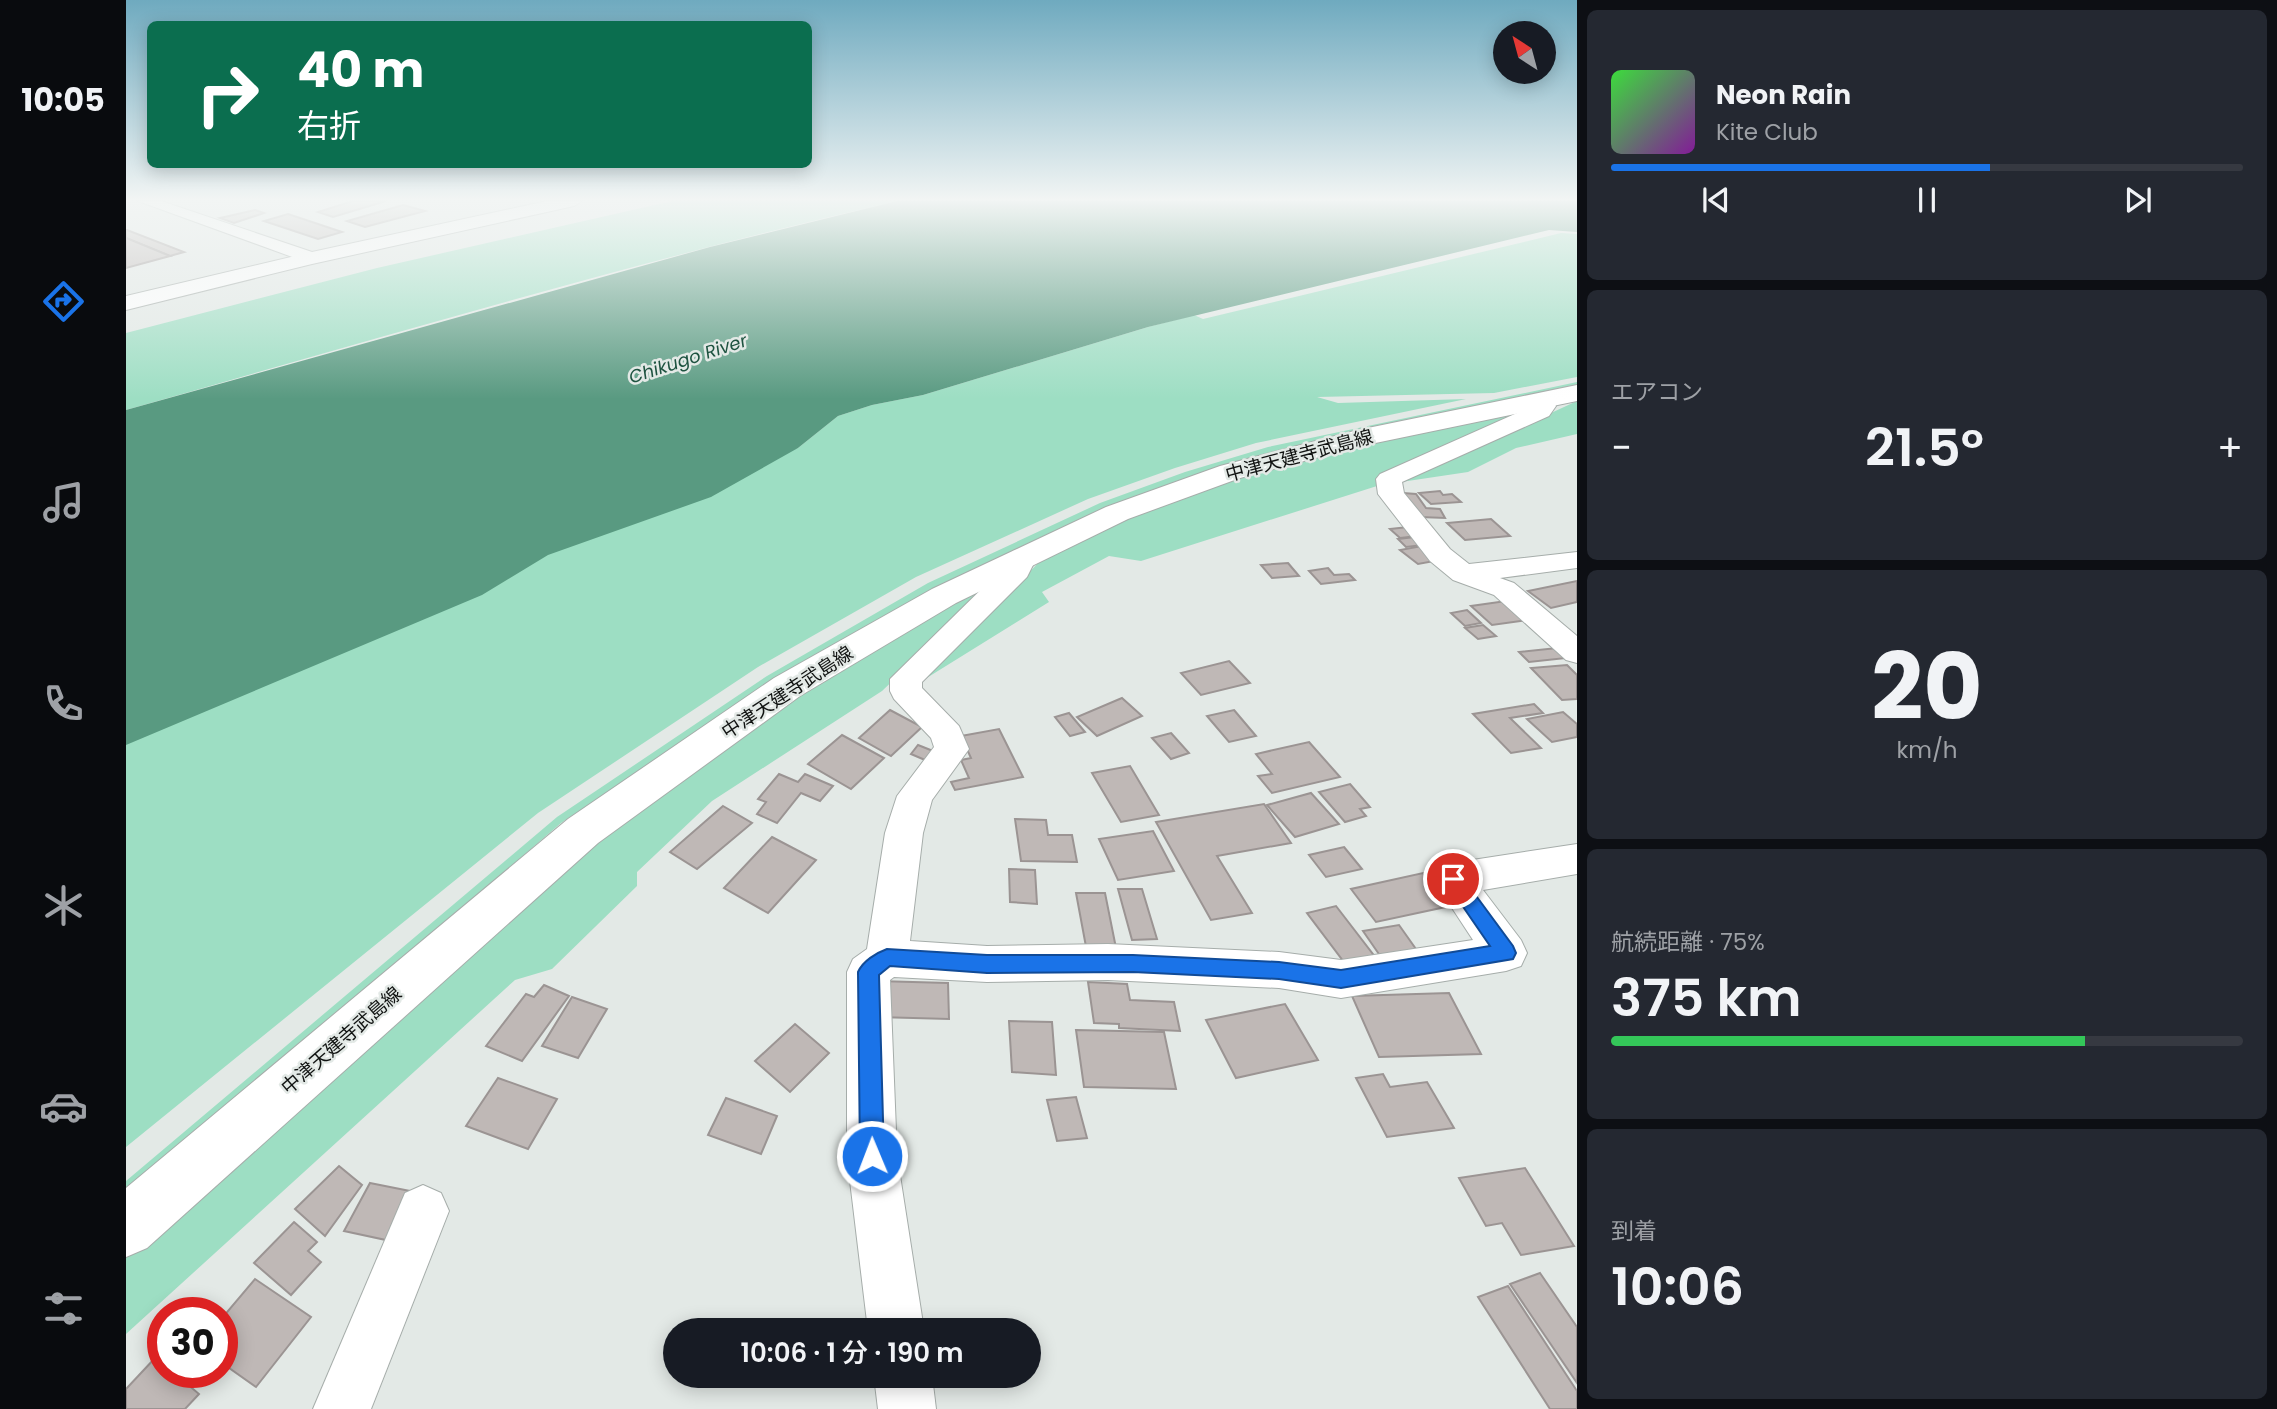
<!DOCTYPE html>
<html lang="ja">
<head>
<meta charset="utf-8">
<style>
	:root { --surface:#171b24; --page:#242831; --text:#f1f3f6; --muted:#9ea1a6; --line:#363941; --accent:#1a73e8 }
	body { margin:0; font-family:Poppins,"Noto Sans JP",sans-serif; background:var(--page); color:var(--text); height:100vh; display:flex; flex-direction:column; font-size:26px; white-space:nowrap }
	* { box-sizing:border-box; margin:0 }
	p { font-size:23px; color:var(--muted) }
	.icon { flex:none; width:38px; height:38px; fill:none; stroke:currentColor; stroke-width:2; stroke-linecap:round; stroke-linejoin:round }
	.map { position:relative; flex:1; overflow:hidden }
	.details { display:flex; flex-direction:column; gap:10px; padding:10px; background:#0d0f14; width:700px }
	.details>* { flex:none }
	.guide { position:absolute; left:21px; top:21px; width:665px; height:147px; border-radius:10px; box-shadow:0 4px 18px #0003; background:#0b6e4f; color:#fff; overflow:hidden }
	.needle { width:46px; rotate:324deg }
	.controls { position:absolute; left:1367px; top:21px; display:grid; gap:14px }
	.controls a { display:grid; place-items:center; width:63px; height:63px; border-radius:50%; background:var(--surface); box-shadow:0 4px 18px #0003; font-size:35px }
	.speed { position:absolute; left:21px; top:1297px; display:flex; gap:14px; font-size:35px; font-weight:700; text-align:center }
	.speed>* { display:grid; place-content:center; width:91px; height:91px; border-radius:50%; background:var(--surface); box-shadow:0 4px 18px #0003; line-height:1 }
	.speed .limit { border:10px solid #d22; background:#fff; color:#111 }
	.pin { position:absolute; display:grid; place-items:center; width:60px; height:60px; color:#fff; margin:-30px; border:4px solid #fff; border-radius:50%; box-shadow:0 2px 7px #0007 }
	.me { position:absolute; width:77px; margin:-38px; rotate:359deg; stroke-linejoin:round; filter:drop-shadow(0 0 5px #0008) }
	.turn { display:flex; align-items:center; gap:24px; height:147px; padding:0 35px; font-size:32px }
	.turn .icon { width:91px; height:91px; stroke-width:2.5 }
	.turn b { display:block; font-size:49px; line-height:60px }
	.big { font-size:52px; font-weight:600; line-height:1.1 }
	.details .tile { flex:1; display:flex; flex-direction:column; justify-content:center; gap:10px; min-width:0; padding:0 24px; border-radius:10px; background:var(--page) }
	.details .dial { align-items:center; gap:0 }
	.dial b { font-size:91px; line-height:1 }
	.song { display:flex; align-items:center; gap:21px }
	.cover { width:84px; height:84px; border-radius:10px; background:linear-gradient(135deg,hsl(120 70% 55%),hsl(290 70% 35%)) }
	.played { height:7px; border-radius:4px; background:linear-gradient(90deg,var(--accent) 60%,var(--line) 60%) }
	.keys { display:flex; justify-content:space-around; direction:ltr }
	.heat { display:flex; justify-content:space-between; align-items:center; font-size:38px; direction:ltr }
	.charge { height:10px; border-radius:5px; background:linear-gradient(90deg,#34c759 75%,var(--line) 0) }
	.trip { position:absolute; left:537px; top:1318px; width:378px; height:70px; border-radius:35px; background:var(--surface); box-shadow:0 4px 18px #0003; font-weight:600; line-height:70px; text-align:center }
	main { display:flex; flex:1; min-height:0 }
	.tab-bar { display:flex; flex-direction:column; width:126px; justify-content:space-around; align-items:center; background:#090b0e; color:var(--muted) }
	.tab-bar .icon { width:49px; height:49px }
	.tab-bar .active { color:var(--accent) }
	.tab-bar b { font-size:32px; color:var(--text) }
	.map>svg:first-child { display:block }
</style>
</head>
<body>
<main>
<nav class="tab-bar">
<b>10:05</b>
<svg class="icon active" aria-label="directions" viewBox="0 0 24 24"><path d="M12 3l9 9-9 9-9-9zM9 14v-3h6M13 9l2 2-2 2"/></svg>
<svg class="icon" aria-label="music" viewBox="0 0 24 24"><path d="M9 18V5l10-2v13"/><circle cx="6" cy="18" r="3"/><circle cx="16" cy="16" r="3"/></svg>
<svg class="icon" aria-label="phone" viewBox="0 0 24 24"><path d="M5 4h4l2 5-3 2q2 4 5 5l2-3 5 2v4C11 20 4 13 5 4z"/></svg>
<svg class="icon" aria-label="climate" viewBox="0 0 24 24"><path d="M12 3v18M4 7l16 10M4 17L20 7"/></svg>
<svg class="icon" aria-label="car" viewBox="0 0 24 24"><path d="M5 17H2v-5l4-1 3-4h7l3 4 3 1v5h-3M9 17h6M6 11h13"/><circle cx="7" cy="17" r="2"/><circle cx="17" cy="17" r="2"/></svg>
<svg class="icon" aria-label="filters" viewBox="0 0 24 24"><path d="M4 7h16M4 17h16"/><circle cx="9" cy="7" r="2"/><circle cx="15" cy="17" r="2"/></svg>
</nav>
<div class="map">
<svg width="1451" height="1409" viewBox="0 0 1451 1409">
	<rect width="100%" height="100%" fill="#e3e9e6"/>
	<g fill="#9ddec3">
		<path d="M546,201H771C511,261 256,337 0,410V333L251,268Z"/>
		<path d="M1435,233L1451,234V377L1368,393L1191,397L1212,403L1340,399L1130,443L1049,468L962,499L790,577L632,667L412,813L0,1147V735L436,527L672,448L712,416L746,405L797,395L1022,327L1068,315L1077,319Z"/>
		<path d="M1451,382V387L983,508L888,550L799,596L647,683L435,823L0,1198V1181L431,817L641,676L802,583L974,503L1059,472L1142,447Z"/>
		<path d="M1451,401V434L1390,448L1342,472L1275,482Z"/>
		<path d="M1409,410L1251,477V486L1015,561L983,556L916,592L923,602L799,679L918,557L1012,513L1124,474L1249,440Z"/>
		<path d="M875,577L756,691L586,801L511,872V886L426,969L389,980L0,1334V1249L480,830L672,694Z"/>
	</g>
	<path fill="#599a81" d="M771,201H1451V232L1423,230L1022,327L797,395L746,405L712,416L672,448L585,497L422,555L356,595L0,745V410L584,247Z"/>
	<g fill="#bfb8b6" stroke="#9b9493" stroke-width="2">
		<path d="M227,201H260L207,217L192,212Z"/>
		<path d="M277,205L299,211L239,227L221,221Z"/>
		<path d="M129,210L138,213L108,223L94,218Z"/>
		<path d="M162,214L216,232L192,239L138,221Z"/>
		<path d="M0,230H1L58,252L44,256L0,238Z"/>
		<path d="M0,238L44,256L0,268Z"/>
		<path d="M1314,491L1317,495L1326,494L1335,502L1305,504L1293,493Z"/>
		<path d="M1277,493L1290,494L1300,508L1314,509L1319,518L1294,517Z"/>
		<path d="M1365,519L1384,536L1339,540L1321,523Z"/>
		<path d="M1282,527L1292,536L1274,538L1264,529Z"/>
		<path d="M1289,537L1297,545L1280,547L1272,539Z"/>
		<path d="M1296,546L1314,560L1292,564L1274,550Z"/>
		<path d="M1162,563L1173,576L1146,578L1135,565Z"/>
		<path d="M1202,568L1208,575L1223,574L1229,580L1195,584L1183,571Z"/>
		<path d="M1451,581V602L1425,608L1402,591Z"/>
		<path d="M1380,601L1402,620L1366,625L1345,606Z"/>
		<path d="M1341,610L1355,623L1339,626L1325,613Z"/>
		<path d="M1357,625L1370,636L1352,639L1339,628Z"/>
		<path d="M1431,648L1440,658L1403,662L1393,652Z"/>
		<path d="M1103,661L1124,683L1075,695L1055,673Z"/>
		<path d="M1441,665L1451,675V699L1436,700L1405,668Z"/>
		<path d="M996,698L1016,716L971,736L951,717Z"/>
		<path d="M1408,704L1417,713L1384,718L1415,748L1385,753L1347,714Z"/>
		<path d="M764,710L796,727L765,756L733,738Z"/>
		<path d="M1108,710L1130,736L1103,742L1081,716Z"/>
		<path d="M1437,712L1451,724V737L1426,742L1401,719Z"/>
		<path d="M943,713L959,732L944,736L929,717Z"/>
		<path d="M873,729L897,777L829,790L825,782L843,778L835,760L845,758L835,736Z"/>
		<path d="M1045,733L1063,753L1045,759L1026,738Z"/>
		<path d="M716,735L758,758L725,789L682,764Z"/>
		<path d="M1183,742L1214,777L1146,793L1132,776L1146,774L1130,754Z"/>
		<path d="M792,745L807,751L799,760L785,754Z"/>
		<path d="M1004,766L1033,815L995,822L966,773Z"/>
		<path d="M653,774L672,782L679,774L707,786L694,801L675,793L651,823L631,814L640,802L632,799Z"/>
		<path d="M1224,784L1244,807L1234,809L1240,816L1219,822L1193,792Z"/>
		<path d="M1185,793L1213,824L1169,837L1141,805Z"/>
		<path d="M1138,804L1165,843L1091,856L1126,913L1085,920L1030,822Z"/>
		<path d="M597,806L626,823L571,869L544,852Z"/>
		<path d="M889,819L920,820L922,835H946L951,862L895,861Z"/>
		<path d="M1027,831L1048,871L992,880L973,839Z"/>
		<path d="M646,837L690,860L642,913L598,888Z"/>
		<path d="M1218,847L1236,869L1200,877L1183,855Z"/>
		<path d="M883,869L909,870L911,904L884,902Z"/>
		<path d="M1297,873L1324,906L1250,922L1225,889Z"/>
		<path d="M992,889H1016L1031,939L1006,940Z"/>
		<path d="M950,893H979L991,953L961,952Z"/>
		<path d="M1210,906L1253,962L1224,970L1181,913Z"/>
		<path d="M1273,925L1302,966L1266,973L1237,931Z"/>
		<path d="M751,981L822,983L823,1019L751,1017Z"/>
		<path d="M962,982L1001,984L1004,1000L1048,1002L1054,1031L993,1028V1024L968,1023Z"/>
		<path d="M418,985L443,996L396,1061L360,1046L400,994L408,997Z"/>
		<path d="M1323,993L1355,1054L1253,1057L1226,996Z"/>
		<path d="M446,997L481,1009L452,1058L416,1046Z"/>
		<path d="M1159,1004L1192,1060L1110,1078L1080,1020Z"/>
		<path d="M883,1021L926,1022L930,1075L886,1072Z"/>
		<path d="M669,1024L703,1053L664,1092L629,1061Z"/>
		<path d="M950,1030L1038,1032L1050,1089L958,1087Z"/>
		<path d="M1257,1074L1264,1087L1301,1082L1328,1128L1261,1137L1230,1078Z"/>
		<path d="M372,1078L431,1099L402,1149L340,1126Z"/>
		<path d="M950,1097L961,1138L931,1141L921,1100Z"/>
		<path d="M600,1098L651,1116L635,1154L582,1135Z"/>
		<path d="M213,1166L236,1185L199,1236L169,1209Z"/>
		<path d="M1399,1168L1448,1246L1395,1255L1376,1223L1360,1226L1333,1178Z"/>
		<path d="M244,1183L284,1191L260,1240L218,1231Z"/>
		<path d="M168,1222L191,1242L182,1251L195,1262L165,1295L128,1263Z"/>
		<path d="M1414,1273L1451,1327V1383L1384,1284Z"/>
		<path d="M129,1279L185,1317L130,1387L96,1363V1318Z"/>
		<path d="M1382,1286L1451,1391V1409H1424L1352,1297Z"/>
		<path d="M30,1357L37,1363V1372H47L73,1394L59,1409H0V1389Z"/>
	</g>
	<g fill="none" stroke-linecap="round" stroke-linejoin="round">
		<defs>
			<g id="minor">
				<path d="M12,201H35L192,254L195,258L192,262H180Z"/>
				<path d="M1416,393L1424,395L1430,406L1423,416L1276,482L1278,493L1324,549L1343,564L1451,552V568L1374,578L1388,583L1451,636V663L1440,660L1368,595L1327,580L1304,561L1252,494L1250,479L1254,474L1407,406L1405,400L1408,395Z"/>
				<path d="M897,549L907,551L911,557L901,577L796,682V688L833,726L843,749L806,800L797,833L784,941L861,946L982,944L1153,952L1215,960L1347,940L1307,879L1313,868L1327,863L1451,844V874L1357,890L1395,940L1401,953L1395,966L1380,971L1215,998L1153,988L982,980L861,982L768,977L764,980L771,1156L798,1330H742L721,1156V972L727,959L741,949L759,833L771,796L808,747L805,738L768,699L764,691V679L878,567L887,551Z"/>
				<path d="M297,1185L315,1193L323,1211L245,1409H187L279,1193Z"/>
				<path d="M748,1376H806L810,1409H752Z"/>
			</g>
			<path id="major" d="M1451,385V401L1235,446L1114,478L1002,519L830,603L674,696L472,843L21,1248L0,1257V1188L442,819L648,678L806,589L980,507L1094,466L1232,430Z"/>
			<path id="highway" d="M421,201H456L448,206L186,264L0,310V296L186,252Z"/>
		</defs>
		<use href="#minor" stroke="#a6adaa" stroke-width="2"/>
		<use href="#major" stroke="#a6adaa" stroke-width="2"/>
		<use href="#highway" stroke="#a6adaa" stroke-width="2"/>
		<use href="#minor" fill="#fff" fill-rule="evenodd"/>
		<use href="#major" fill="#fff" fill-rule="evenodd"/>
		<use href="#highway" fill="#fff" fill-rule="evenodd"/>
	</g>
	<linearGradient id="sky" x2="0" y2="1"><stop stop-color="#6faabf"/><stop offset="0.5" stop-color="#f2f5f4"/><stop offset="1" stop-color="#f2f5f4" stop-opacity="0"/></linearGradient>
	<rect width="1451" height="399" fill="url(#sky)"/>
	<path fill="#1a73e8" stroke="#114b97" stroke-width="2" d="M1327,871L1334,874L1387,946L1390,953L1387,959L1215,988L1153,979L1007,972L861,973L764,966L753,975L758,1156L754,1165L746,1168L737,1165L734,1156L732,972C737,961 750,953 761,949L861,955H1007L1153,962L1215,970L1364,946L1318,879L1321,874Z"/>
	<g text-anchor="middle" stroke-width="5" stroke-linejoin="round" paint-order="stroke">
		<g font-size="18" font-style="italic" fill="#1e5340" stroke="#e3e9e6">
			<text transform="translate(562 359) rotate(-18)" y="6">Chikugo River</text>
		</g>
		<g font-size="19" fill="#111312" stroke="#e3e9e6">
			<text transform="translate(1173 455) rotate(-15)" y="7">中津天建寺武島線</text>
			<text transform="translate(661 692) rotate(-33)" y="7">中津天建寺武島線</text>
			<text transform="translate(215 1040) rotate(-41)" y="7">中津天建寺武島線</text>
		</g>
	</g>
</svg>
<div class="controls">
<a><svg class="needle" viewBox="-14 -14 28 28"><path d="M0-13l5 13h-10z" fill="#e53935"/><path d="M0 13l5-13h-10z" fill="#9ea1a6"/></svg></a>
</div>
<div class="speed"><div class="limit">30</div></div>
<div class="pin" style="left:1327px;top:879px;background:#d93025"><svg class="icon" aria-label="arrive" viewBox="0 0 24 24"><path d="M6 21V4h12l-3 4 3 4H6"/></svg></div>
<svg class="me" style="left:746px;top:1156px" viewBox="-20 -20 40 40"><circle r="17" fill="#1a73e8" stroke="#fff" stroke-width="3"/><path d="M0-11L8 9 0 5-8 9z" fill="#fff"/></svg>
<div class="trip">10:06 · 1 分 · 190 m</div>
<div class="guide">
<div class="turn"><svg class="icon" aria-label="right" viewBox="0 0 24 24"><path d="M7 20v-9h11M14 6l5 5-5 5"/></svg><div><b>40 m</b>右折</div></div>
</div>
</div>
<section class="details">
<div class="tile">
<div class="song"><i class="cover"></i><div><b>Neon Rain</b><p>Kite Club</p></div></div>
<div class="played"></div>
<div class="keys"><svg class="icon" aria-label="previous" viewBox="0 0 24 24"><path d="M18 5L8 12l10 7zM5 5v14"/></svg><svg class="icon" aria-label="pause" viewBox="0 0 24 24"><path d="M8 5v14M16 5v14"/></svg><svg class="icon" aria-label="next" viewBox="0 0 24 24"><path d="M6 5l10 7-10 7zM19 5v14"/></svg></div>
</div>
<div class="tile"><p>エアコン</p>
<div class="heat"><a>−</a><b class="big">21.5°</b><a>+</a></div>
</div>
<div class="tile dial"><b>20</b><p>km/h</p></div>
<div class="tile"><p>航続距離 · 75%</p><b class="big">375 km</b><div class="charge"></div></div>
<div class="tile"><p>到着</p><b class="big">10:06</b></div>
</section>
</main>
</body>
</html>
